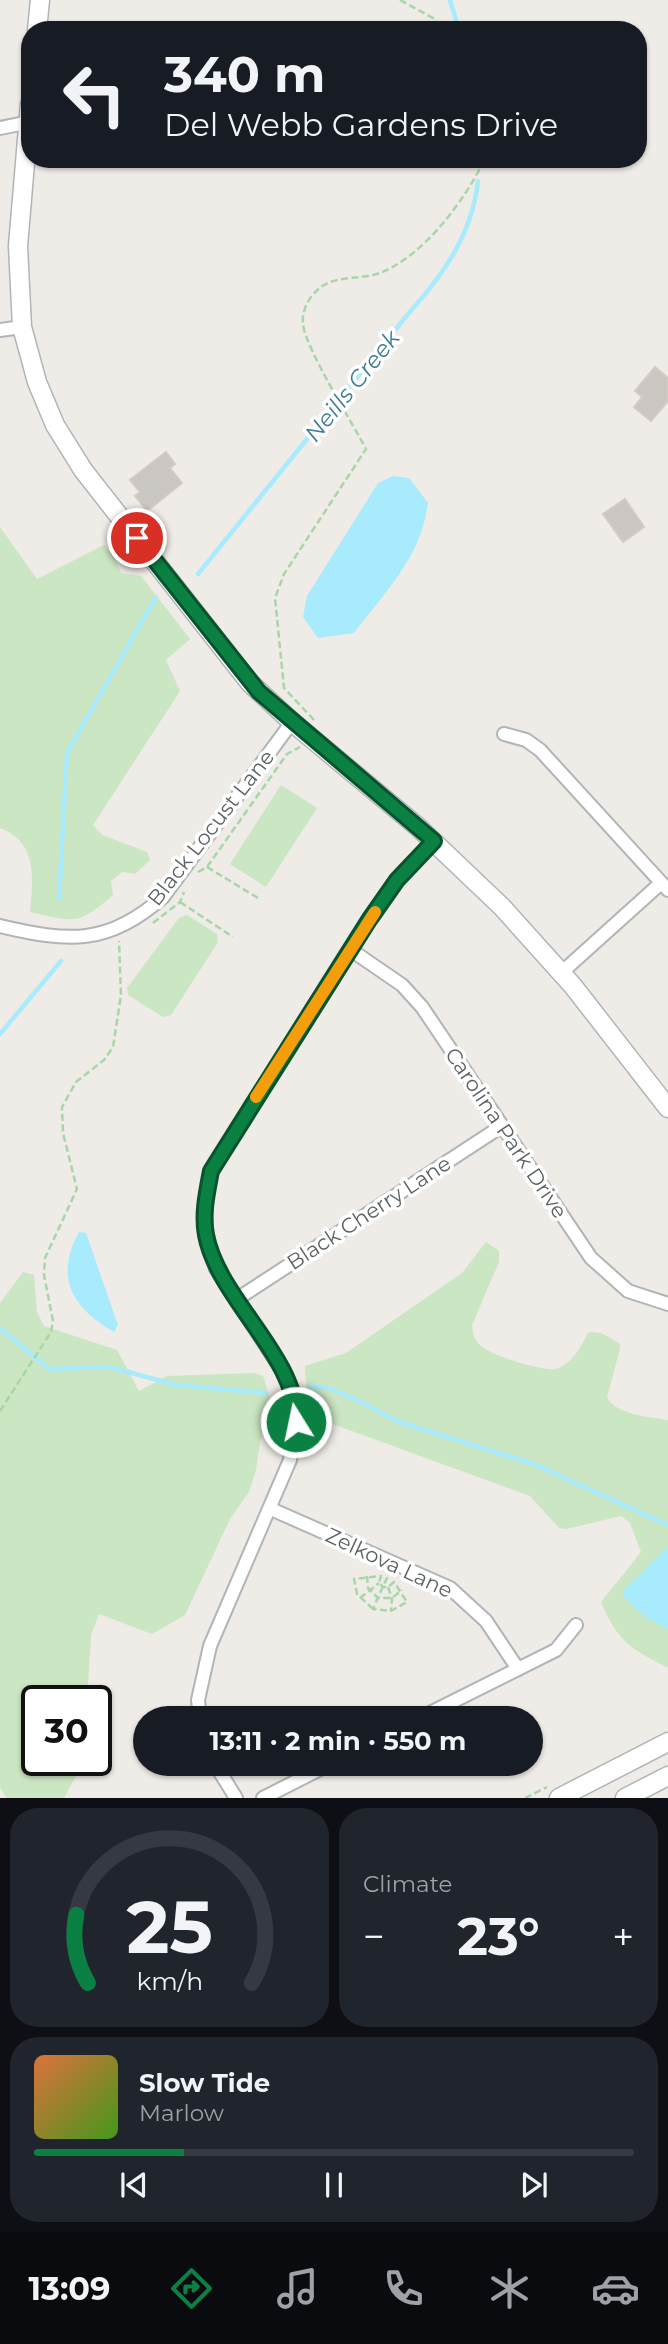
<!DOCTYPE html>
<html lang="en">
<head>
<meta charset="utf-8">
<style>
	:root { --surface:#171b24; --page:#20242c; --text:#f1f3f6; --muted:#9ea1a6; --line:#363941; --accent:#0b8043 }
	body { margin:0; font-family:Montserrat,sans-serif; background:var(--page); color:var(--text); height:100vh; display:flex; flex-direction:column; font-size:26px; white-space:nowrap }
	* { box-sizing:border-box; margin:0 }
	p { font-size:23px; color:var(--muted) }
	.icon { flex:none; width:38px; height:38px; fill:none; stroke:currentColor; stroke-width:2; stroke-linecap:round; stroke-linejoin:round }
	.map { position:relative; height:1798px; overflow:hidden }
	.sheet { display:flex; flex-direction:column; gap:10px; padding:10px; background:#0d0f14; flex:1 }
	.sheet>* { flex:none }
	.top-card { position:absolute; left:21px; top:21px; width:626px; height:147px; border-radius:28px; box-shadow:0 2px 5px #0004; background:#171b24; color:var(--text); overflow:hidden }
	.speed { position:absolute; left:21px; top:1685px; display:flex; gap:14px; font-size:35px; font-weight:700; text-align:center }
	.speed>* { display:grid; place-content:center; width:91px; height:91px; border-radius:50%; background:var(--surface); box-shadow:0 2px 5px #0004; line-height:1 }
	.speed .limit { border:4px solid #111; border-radius:10px; background:#fff; color:#111 }
	.pin { position:absolute; display:grid; place-items:center; width:60px; height:60px; color:#fff; margin:-30px; border:4px solid #fff; border-radius:50%; box-shadow:0 2px 7px #0007 }
	.me { position:absolute; width:77px; margin:-38px; rotate:350deg; stroke-linejoin:round; filter:drop-shadow(0 0 5px #0008) }
	.turn { display:flex; align-items:center; gap:24px; height:147px; padding:0 28px; font-size:32px }
	.turn .icon { width:91px; height:91px; stroke-width:2.5 }
	.turn b { display:block; font-size:49px; line-height:60px }
	.big { font-size:52px; font-weight:700; line-height:1.1 }
	.sheet .card { flex:1; display:flex; flex-direction:column; justify-content:center; gap:10px; min-width:0; padding:0 24px; border-radius:28px; background:var(--page) }
	.sheet .dial { align-items:center; gap:0 }
	.dial svg { height:182px; overflow:visible; fill:none; stroke:var(--line); stroke-width:7; stroke-linecap:round; text-anchor:middle }
	.dial text { fill:var(--text); stroke:none }
	.song { display:flex; align-items:center; gap:21px }
	.cover { width:84px; height:84px; border-radius:10px; background:linear-gradient(135deg,hsl(20 70% 55%),hsl(100 70% 35%)) }
	.played { height:7px; border-radius:4px; background:linear-gradient(90deg,var(--accent) 25%,var(--line) 25%) }
	.keys { display:flex; justify-content:space-around; direction:ltr }
	.heat { display:flex; justify-content:space-between; align-items:center; font-size:38px; direction:ltr }
	.sheet .tiles { flex:1; display:grid; gap:10px; grid-template-columns:1fr 1fr }
	.card:last-child { grid-column:span 2 }
	.trip { position:absolute; left:133px; top:1706px; width:410px; height:70px; border-radius:35px; background:var(--surface); box-shadow:0 2px 5px #0004; font-weight:700; line-height:70px; text-align:center }
	.menu { display:flex; height:112px; justify-content:space-around; align-items:center; background:#090b0e; color:var(--muted) }
	.menu .icon { width:49px; height:49px }
	.menu .active { color:var(--accent) }
	.menu b { font-size:32px; color:var(--text) }
	.map>svg:first-child { display:block }
</style>
</head>
<body>
<div class="map">
<svg width="668" height="1798" viewBox="0 0 668 1798">
	<rect width="100%" height="100%" fill="#efebe6"/>
	<g fill="#cbe6c3">
		<path d="M0,527L37,579L104,545L113,555L121,573L141,576L190,639L166,660L180,691L93,825L102,835L147,852L150,860L135,874L122,872L111,881L113,895C77,926 75,922 30,912C33,878 38,842 0,828Z"/>
		<path d="M281,785L317,808L266,887L230,864Z"/>
		<path d="M187,915L217,934L218,942L171,1015L163,1017L128,995L127,988L179,918Z"/>
		<path d="M486,1242L499,1251V1262L472,1325C473,1336 475,1342 484,1348C493,1356 546,1372 556,1369C573,1363 580,1348 588,1333C600,1330 610,1338 620,1344V1349L607,1397C615,1415 651,1417 668,1420V1668C631,1649 618,1642 601,1602L641,1552L630,1523L621,1516L566,1529L559,1528L530,1496L330,1423H314C311,1417 304,1373 305,1366L346,1353L462,1273Z"/>
		<path d="M23,1272L34,1275L37,1312L44,1326L117,1350L139,1391L167,1376L254,1373L263,1376L273,1408L270,1425L260,1441L256,1470L249,1492L230,1519L185,1615L152,1634L99,1614L91,1635L87,1701H37V1760L84,1761L64,1798H7L0,1788V1303Z"/>
	</g>
	<g fill="#a8ebfc">
		<path d="M393,476L409,478L428,503C421,557 386,591 354,633L318,638L303,617L307,596L378,483Z"/>
		<path d="M79,1232L86,1233L118,1325L114,1332C72,1308 54,1277 79,1232Z"/>
		<path d="M668,1546V1630L645,1617L623,1596V1591Z"/>
	</g>
	<g fill="none" stroke-linecap="round" stroke-linejoin="round">
		<g stroke="#a8ebfc" stroke-width="4.5">
			<path d="M450,0L459,30"/>
			<path d="M198,574L408,314C443,275 472,235 478,181"/>
			<path d="M59,899L67,753L156,597"/>
			<path d="M0,1034L61,961"/>
			<path d="M0,1328L49,1369L110,1367L176,1385L266,1393"/>
			<path d="M310,1386L328,1388L355,1399L399,1422L534,1464L668,1525"/>
		</g>
	</g>
	<g fill="#cac6c2" stroke="#d4cbc4" stroke-width="2">
		<path d="M655,367L668,378V401L651,421L634,407L642,397L635,391Z"/>
		<path d="M166,452L175,464L170,468L182,483L147,511L135,496L140,492L130,480Z"/>
		<path d="M625,499L644,527L623,542L603,514Z"/>
	</g>
	<g fill="none" stroke-linecap="round" stroke-linejoin="round">
		<defs>
			<g id="street">
				<path d="M0,128L30,122"/>
				<path d="M0,330L22,327"/>
				<path d="M504,734L526,740L540,750L668,890"/>
				<path d="M0,926C68,942 108,946 163,897L292,722"/>
				<path d="M351,950L402,985L422,1007L591,1258L628,1291L668,1304"/>
				<path d="M561,973L661,883"/>
				<path d="M237,1299L502,1126"/>
				<path d="M271,1509L450,1588L486,1621L518,1669"/>
				<path d="M200,1718L198,1700L210,1646L290,1460L296,1406L285,1375L216,1269L206,1234L205,1203L211,1171L369,920L397,880L434,841"/>
				<path d="M420,1718L556,1650L576,1625"/>
				<path d="M215,1764L236,1798"/>
				<path d="M263,1798L330,1764"/>
			</g>
			<g id="secondary">
				<path d="M37,30L40,0"/>
				<path d="M30,104L18,246L22,327L37,382L55,425L83,470L250,683L292,722L418,827L502,907L573,986L668,1108"/>
				<path d="M559,1798L668,1742"/>
				<path d="M625,1798L668,1776"/>
			</g>
		</defs>
		<use href="#street" stroke="#b1b5b7" stroke-width="16"/>
		<use href="#secondary" stroke="#b0b5b8" stroke-width="21"/>
		<g stroke="#a7d7a8" stroke-width="2.5" stroke-dasharray="7 3.5" stroke-linecap="butt">
			<path d="M400,0L433,18L443,30"/>
			<path d="M314,720L284,688L275,598L284,574L366,449C352,422 307,351 303,325C301,309 311,293 324,285C339,276 360,279 377,274C423,258 464,201 485,159"/>
			<path d="M207,867L258,898"/>
			<path d="M198,872L207,867L287,754L300,747"/>
			<path d="M180,902L233,937"/>
			<path d="M153,923L180,902L184,892"/>
			<path d="M0,1411L51,1332L53,1321L44,1275L45,1258L77,1189L63,1133L62,1107L76,1082L104,1060L113,1047L121,995L119,941"/>
			<path d="M367,1576L368,1588L378,1598H392L402,1590"/>
			<path d="M388,1587L392,1598L391,1611"/>
			<path d="M360,1598L379,1583"/>
			<path d="M373,1609L357,1594L354,1579L381,1576L379,1583L383,1587H388L394,1582L407,1602L391,1611L373,1609C378,1597 383,1586 389,1574"/>
			<path d="M525,1798L547,1787"/>
		</g>
		<use href="#street" stroke="#fff" stroke-width="12"/>
		<use href="#secondary" stroke="#fff" stroke-width="18"/>
	</g>
	<g fill="none" stroke-linecap="round" stroke-linejoin="round">
		<defs>
			<path id="route" d="M137,538L259,692L434,841L397,880L369,920L211,1171C207,1192 202,1214 206,1235C218,1299 299,1358 296,1422"/>
		</defs>
		<use href="#route" stroke="#07532c" stroke-width="18"/>
		<use href="#route" stroke="#0b8043" stroke-width="12"/>
		<path stroke="#f59e0b" stroke-width="12" d="M256,1097L375,912"/>
	</g>
	<g text-anchor="middle" stroke-width="7" stroke-linejoin="round" paint-order="stroke">
		<g font-size="21" fill="#5d6365" stroke="#fff">
			<text transform="translate(211 828) rotate(-52)" y="7">Black Locust Lane</text>
			<text transform="translate(506 1133) rotate(56)" y="7">Carolina Park Drive</text>
			<text transform="translate(369 1213) rotate(-33)" y="7">Black Cherry Lane</text>
			<text transform="translate(389 1563) rotate(25)" y="7">Zelkova Lane</text>
		</g>
		<g font-size="23" font-style="italic" fill="#3c7c94" stroke="#fff">
			<text transform="translate(352 386) rotate(-51)" y="8">Neills Creek</text>
		</g>
	</g>
</svg>
<div class="speed"><div class="limit">30</div></div>
<div class="pin" style="left:137px;top:538px;background:#d93025"><svg class="icon" aria-label="arrive" viewBox="0 0 24 24"><path d="M6 21V4h12l-3 4 3 4H6"/></svg></div>
<svg class="me" style="left:296px;top:1422px" viewBox="-20 -20 40 40"><circle r="17" fill="#0b8043" stroke="#fff" stroke-width="3"/><path d="M0-11L8 9 0 5-8 9z" fill="#fff"/></svg>
<div class="trip">13:11 · 2 min · 550 m</div>
<div class="top-card">
<div class="turn"><svg class="icon" aria-label="left" viewBox="0 0 24 24"><path d="M17 20v-9H6M10 6l-5 5 5 5"/></svg><div><b>340 m</b>Del Webb Gardens Drive</div></div>
</div>
</div>
<section class="sheet">
<div class="tiles">
<div class="card dial"><svg viewBox="0 0 100 80">
<path d="M14 69A42 42 0 1 1 86 69"/>
<path d="M14 69A42 42 0 0 1 9 39" stroke="#0b8043"/>
<text x="50" y="56" font-size="32" font-weight="700">25</text>
<text x="50" y="72" font-size="11">km/h</text>
</svg></div>
<div class="card"><p>Climate</p>
<div class="heat"><a>−</a><b class="big">23°</b><a>+</a></div>
</div>
<div class="card">
<div class="song"><i class="cover"></i><div><b>Slow Tide</b><p>Marlow</p></div></div>
<div class="played"></div>
<div class="keys"><svg class="icon" aria-label="previous" viewBox="0 0 24 24"><path d="M18 5L8 12l10 7zM5 5v14"/></svg><svg class="icon" aria-label="pause" viewBox="0 0 24 24"><path d="M8 5v14M16 5v14"/></svg><svg class="icon" aria-label="next" viewBox="0 0 24 24"><path d="M6 5l10 7-10 7zM19 5v14"/></svg></div>
</div>
</div>
</section>
<nav class="menu">
<b>13:09</b>
<svg class="icon active" aria-label="directions" viewBox="0 0 24 24"><path d="M12 3l9 9-9 9-9-9zM9 14v-3h6M13 9l2 2-2 2"/></svg>
<svg class="icon" aria-label="music" viewBox="0 0 24 24"><path d="M9 18V5l10-2v13"/><circle cx="6" cy="18" r="3"/><circle cx="16" cy="16" r="3"/></svg>
<svg class="icon" aria-label="phone" viewBox="0 0 24 24"><path d="M5 4h4l2 5-3 2q2 4 5 5l2-3 5 2v4C11 20 4 13 5 4z"/></svg>
<svg class="icon" aria-label="climate" viewBox="0 0 24 24"><path d="M12 3v18M4 7l16 10M4 17L20 7"/></svg>
<svg class="icon" aria-label="car" viewBox="0 0 24 24"><path d="M5 17H2v-5l4-1 3-4h7l3 4 3 1v5h-3M9 17h6M6 11h13"/><circle cx="7" cy="17" r="2"/><circle cx="17" cy="17" r="2"/></svg>
</nav>
</body>
</html>
